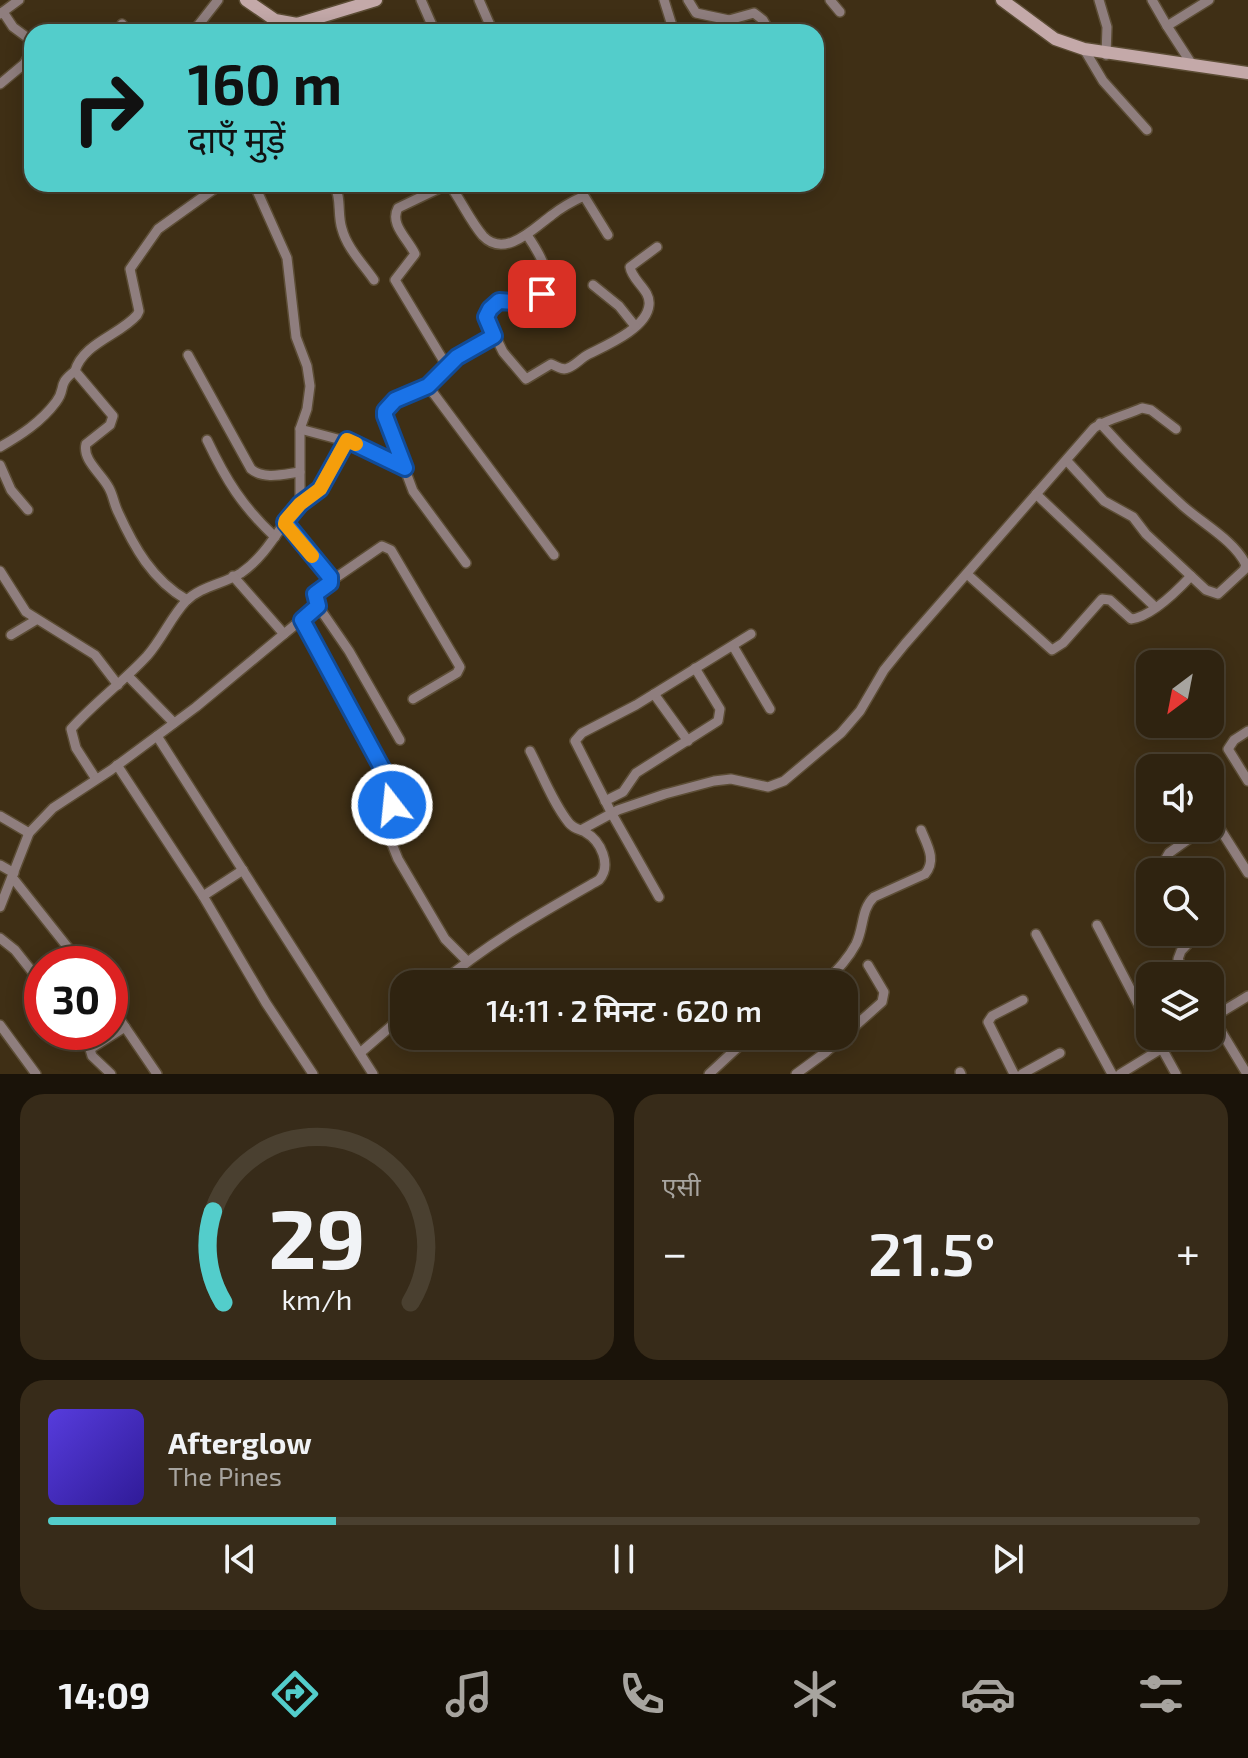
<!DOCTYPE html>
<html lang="hi">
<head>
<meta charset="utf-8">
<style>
	:root { --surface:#2f2310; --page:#372b19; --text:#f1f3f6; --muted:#a7a49f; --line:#4a4030; --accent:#53cdcb }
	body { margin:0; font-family:"Exo 2","Noto Sans Devanagari",sans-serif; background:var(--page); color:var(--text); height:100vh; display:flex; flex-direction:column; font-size:30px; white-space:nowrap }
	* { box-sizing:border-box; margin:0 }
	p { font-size:26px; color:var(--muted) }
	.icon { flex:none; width:44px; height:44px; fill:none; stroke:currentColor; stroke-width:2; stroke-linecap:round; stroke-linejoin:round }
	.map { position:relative; height:1074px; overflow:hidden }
	.sheet { display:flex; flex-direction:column; gap:20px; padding:20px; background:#1a1309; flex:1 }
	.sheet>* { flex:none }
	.banner { position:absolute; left:24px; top:24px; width:800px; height:168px; border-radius:24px; box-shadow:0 4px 20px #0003,0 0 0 2px var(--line); background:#53cdcb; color:#111; overflow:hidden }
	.needle { width:52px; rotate:212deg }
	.tools { position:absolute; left:1136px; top:650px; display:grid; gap:16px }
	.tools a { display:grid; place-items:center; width:88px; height:88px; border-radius:16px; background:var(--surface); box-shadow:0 4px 20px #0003,0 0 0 2px var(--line); font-size:40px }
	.speed { position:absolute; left:24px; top:946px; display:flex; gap:16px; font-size:40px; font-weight:700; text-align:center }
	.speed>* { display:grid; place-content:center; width:104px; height:104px; border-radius:50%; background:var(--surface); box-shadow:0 4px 20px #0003,0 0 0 2px var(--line); line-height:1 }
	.speed .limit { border:12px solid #d22; background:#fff; color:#111 }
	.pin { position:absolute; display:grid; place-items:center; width:68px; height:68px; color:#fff; margin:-34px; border-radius:16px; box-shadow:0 4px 12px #0006 }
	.me { position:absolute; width:88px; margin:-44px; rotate:344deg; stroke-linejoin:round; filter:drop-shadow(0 0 6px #0008) }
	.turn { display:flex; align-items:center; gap:28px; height:168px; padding:0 32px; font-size:36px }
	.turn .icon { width:104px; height:104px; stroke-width:2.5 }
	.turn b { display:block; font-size:56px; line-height:68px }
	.big { font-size:60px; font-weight:600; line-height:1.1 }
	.sheet .tile { flex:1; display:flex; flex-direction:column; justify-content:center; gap:12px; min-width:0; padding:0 28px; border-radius:24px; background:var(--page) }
	.sheet .dial { align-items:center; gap:0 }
	.dial svg { height:208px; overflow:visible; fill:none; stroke:var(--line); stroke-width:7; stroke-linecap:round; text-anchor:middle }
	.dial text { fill:var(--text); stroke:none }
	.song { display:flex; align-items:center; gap:24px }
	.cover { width:96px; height:96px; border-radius:12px; background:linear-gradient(135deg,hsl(250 70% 55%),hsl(250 70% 35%)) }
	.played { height:8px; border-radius:4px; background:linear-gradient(90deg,var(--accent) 25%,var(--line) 25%) }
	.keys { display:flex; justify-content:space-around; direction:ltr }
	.heat { display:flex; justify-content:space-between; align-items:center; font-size:44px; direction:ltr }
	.sheet .tiles { flex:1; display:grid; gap:20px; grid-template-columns:1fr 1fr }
	.tile:last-child { grid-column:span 2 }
	.trip { position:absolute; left:390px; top:970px; width:468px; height:80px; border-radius:24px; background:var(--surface); box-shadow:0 4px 20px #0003,0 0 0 2px var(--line); font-weight:600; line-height:80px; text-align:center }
	.menu { display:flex; height:128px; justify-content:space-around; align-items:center; background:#130e06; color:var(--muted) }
	.menu .icon { width:56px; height:56px }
	.menu .active { color:var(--accent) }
	.menu b { font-size:36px; color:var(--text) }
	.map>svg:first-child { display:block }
</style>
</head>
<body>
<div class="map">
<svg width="1248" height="1074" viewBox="0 0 1248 1074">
	<rect width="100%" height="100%" fill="#3f2f15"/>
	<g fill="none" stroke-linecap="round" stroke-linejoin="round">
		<defs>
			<g id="street">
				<path d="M421,0L435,32"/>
				<path d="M479,0L493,32"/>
				<path d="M664,0L674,32"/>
				<path d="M688,0L696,13L729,20L734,32"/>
				<path d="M830,0L840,12"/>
				<path d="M1099,0L1107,27L1106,55"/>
				<path d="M1152,0L1167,26"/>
				<path d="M3,12L13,27L32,41"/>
				<path d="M0,14L19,0"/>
				<path d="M729,20L754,13L763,20L770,32"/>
				<path d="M122,24L127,32"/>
				<path d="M193,32L218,0"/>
				<path d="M1084,49L1103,81L1147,130"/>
				<path d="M1193,66L1167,26L1209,0"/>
				<path d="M0,84L24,64L32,51"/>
				<path d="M254,184L287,258L296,337L307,366L310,386L307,409L300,429V504L285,524L330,578V583L315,594L318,606L284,634"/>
				<path d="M334,184C342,199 337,214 342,229C347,248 363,264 374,280"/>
				<path d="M449,184C461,200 470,221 483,236C505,259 534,228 552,215C562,207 573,201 584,196L608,235"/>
				<path d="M527,235C540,254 562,288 532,303L499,301L490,309L486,317L503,352L526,379L551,364C557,366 562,371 568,368C576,365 581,358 589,354C607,345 647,328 649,305C651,290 632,281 630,267L657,247"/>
				<path d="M593,285L619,306L635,326"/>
				<path d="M494,336L457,357L428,386L554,555"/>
				<path d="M188,355L251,469C264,480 284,474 300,472"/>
				<path d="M448,368L395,280L415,254C408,239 389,224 398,208L448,184"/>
				<path d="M428,386C411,392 390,396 385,416L413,491L466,563"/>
				<path d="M300,429L364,446L405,468"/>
				<path d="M207,440C226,480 242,506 275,537"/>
				<path d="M0,447C21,435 41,422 56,402C67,388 56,385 75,371"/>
				<path d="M1067,461L1104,501L1133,517L1146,534L1206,590L1218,594L1244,570L1246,565C1235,541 1203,524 1183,506C1154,480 1126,452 1100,423"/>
				<path d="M0,465L11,490L28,510"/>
				<path d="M1036,494L1155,607"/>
				<path d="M300,504L320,489L347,440"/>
				<path d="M0,571L26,612L95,655L118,685"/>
				<path d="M967,574L1052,650L1063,643L1102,599L1110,600L1131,619C1151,617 1177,591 1191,576"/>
				<path d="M331,581L382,546L391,550L460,667L457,673L413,699"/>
				<path d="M187,600C152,580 134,547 118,512C114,504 113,495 109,488C102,474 82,460 86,444L110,425L113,416L75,371C83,343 120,335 137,315L139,311L130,269L158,229L221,184"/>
				<path d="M318,606L349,651L400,740"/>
				<path d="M302,620L389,781L392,805V844L398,859L445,939L467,961"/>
				<path d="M11,635L36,620"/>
				<path d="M733,646L770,709"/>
				<path d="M128,676L174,723"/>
				<path d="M654,694L688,741"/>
				<path d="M1248,731L1234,740L1228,749L1248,781"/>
				<path d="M157,736L373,1074"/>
				<path d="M117,765L203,896L266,1003L313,1074"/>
				<path d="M96,779L76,748L71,729C95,702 123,682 147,656C162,639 171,617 186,601C201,586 224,584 241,573C260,560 272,541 285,522"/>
				<path d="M605,801L623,792L636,773L718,721L720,709L695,668"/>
				<path d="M0,816L29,833"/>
				<path d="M1210,824L1215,821L1248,873"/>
				<path d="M581,830L618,810L665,794L714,781L731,779L768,787L784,781L841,733L860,711L884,670L905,644L1094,428C1103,421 1129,414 1142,408L1151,410L1176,429"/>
				<path d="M0,865L14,873"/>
				<path d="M1164,872L1161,867L1169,853L1204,828"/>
				<path d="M12,877L81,964"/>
				<path d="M203,896L243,870"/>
				<path d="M659,897L612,814L575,741L582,733L636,705L751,634"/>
				<path d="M0,907L29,833L53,808L111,770L196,707L284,634L233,576"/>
				<path d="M1097,925L1150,1027"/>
				<path d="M1036,934L1112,1074"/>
				<path d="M0,938L15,950L42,984"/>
				<path d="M1186,976L1178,959L1181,951L1199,932"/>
				<path d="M440,984C489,942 543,912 599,880C612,865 601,841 585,832C579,829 574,829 569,823C553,803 542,774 530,751"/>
				<path d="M823,984C836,972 848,959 856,944C864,928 861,909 874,897L925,874C937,860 927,845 921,830"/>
				<path d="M110,1005L157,1074"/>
				<path d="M1210,1013L1247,1074"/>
				<path d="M1210,1019L1248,996"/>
				<path d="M0,1025L36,1074"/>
				<path d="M79,1032L91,1047"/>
				<path d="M1155,1036L1176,1074"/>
				<path d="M360,1053L404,1015"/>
				<path d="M960,1072L961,1074"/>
				<path d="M111,1074L92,1056L90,1049L125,1027"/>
				<path d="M709,1074L750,1036"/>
				<path d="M796,1074L826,1052L882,1002L884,992L868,965"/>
				<path d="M1014,1074L988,1022L992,1016L1023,1000"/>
				<path d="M1022,1074L1060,1053"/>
				<path d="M1120,1074L1182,1036"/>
			</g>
			<g id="secondary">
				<path d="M246,0L275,20L297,24L376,0"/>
				<path d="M1002,0L1055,39L1084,49L1248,73"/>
			</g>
		</defs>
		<use href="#street" stroke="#5c4d35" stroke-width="12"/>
		<use href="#secondary" stroke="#5c4d35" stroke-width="15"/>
		<use href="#street" stroke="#8f7e7e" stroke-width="9"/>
		<use href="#secondary" stroke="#c4a9a9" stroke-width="12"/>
	</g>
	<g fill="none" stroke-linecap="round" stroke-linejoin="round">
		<defs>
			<path id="route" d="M392,805L389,781L302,620L318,606L315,594L330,583V577L285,522L300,504L320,489L347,440L405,468L385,416V411L395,400L428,386L457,357L494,336L486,317L490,309L499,301L532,303L542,294"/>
		</defs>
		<use href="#route" stroke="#114b97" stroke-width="20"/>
		<use href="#route" stroke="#1a73e8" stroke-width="14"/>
		<path stroke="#f59e0b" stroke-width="14" d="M312,556L285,524L286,520L300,504L320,489L347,440L356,444"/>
	</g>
</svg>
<div class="tools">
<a><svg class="needle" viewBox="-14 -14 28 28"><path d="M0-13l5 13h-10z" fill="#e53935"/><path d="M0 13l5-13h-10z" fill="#a7a49f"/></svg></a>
<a><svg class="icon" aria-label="sound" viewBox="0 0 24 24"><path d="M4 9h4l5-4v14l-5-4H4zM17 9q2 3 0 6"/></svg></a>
<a><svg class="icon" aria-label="search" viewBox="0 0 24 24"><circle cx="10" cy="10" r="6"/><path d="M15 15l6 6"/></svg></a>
<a><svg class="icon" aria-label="layers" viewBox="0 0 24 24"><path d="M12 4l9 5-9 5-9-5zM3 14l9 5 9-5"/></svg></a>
</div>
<div class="speed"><div class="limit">30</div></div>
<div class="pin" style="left:542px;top:294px;background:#d93025"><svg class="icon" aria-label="arrive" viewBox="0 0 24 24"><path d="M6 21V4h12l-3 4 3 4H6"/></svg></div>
<svg class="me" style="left:392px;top:805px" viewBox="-20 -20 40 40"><circle r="17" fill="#1a73e8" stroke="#fff" stroke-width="3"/><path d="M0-11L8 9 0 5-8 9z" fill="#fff"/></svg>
<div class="trip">14:11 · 2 मिनट · 620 m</div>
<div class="banner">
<div class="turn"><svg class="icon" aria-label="right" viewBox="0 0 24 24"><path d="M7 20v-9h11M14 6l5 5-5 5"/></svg><div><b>160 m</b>दाएँ मुड़ें</div></div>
</div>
</div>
<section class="sheet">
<div class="tiles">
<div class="tile dial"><svg viewBox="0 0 100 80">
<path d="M14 69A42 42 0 1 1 86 69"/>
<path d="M14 69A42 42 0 0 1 10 34" stroke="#53cdcb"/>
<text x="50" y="56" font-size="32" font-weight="700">29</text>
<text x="50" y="72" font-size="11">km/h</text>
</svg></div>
<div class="tile"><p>एसी</p>
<div class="heat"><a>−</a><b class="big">21.5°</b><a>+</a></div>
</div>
<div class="tile">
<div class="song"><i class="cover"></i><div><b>Afterglow</b><p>The Pines</p></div></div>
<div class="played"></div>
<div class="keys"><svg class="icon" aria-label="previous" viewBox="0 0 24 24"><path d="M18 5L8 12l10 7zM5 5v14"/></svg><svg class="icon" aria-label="pause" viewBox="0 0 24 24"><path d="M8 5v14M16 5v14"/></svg><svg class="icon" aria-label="next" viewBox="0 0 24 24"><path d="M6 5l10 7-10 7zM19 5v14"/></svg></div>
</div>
</div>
</section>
<nav class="menu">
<b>14:09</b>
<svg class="icon active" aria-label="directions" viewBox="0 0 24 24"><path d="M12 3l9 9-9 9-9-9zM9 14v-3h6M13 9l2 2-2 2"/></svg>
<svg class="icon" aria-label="music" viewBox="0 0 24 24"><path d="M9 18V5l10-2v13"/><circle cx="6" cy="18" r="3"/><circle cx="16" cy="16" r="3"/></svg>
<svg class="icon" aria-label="phone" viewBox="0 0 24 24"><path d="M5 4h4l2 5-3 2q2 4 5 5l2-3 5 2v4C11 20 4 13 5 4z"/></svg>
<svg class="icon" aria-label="climate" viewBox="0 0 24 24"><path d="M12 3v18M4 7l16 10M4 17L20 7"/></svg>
<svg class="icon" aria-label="car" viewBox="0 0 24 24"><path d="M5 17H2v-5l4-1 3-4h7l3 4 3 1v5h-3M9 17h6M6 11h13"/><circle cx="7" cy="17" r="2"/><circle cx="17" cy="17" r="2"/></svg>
<svg class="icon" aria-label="filters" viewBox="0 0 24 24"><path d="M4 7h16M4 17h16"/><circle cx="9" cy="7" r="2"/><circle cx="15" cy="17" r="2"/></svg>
</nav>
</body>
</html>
